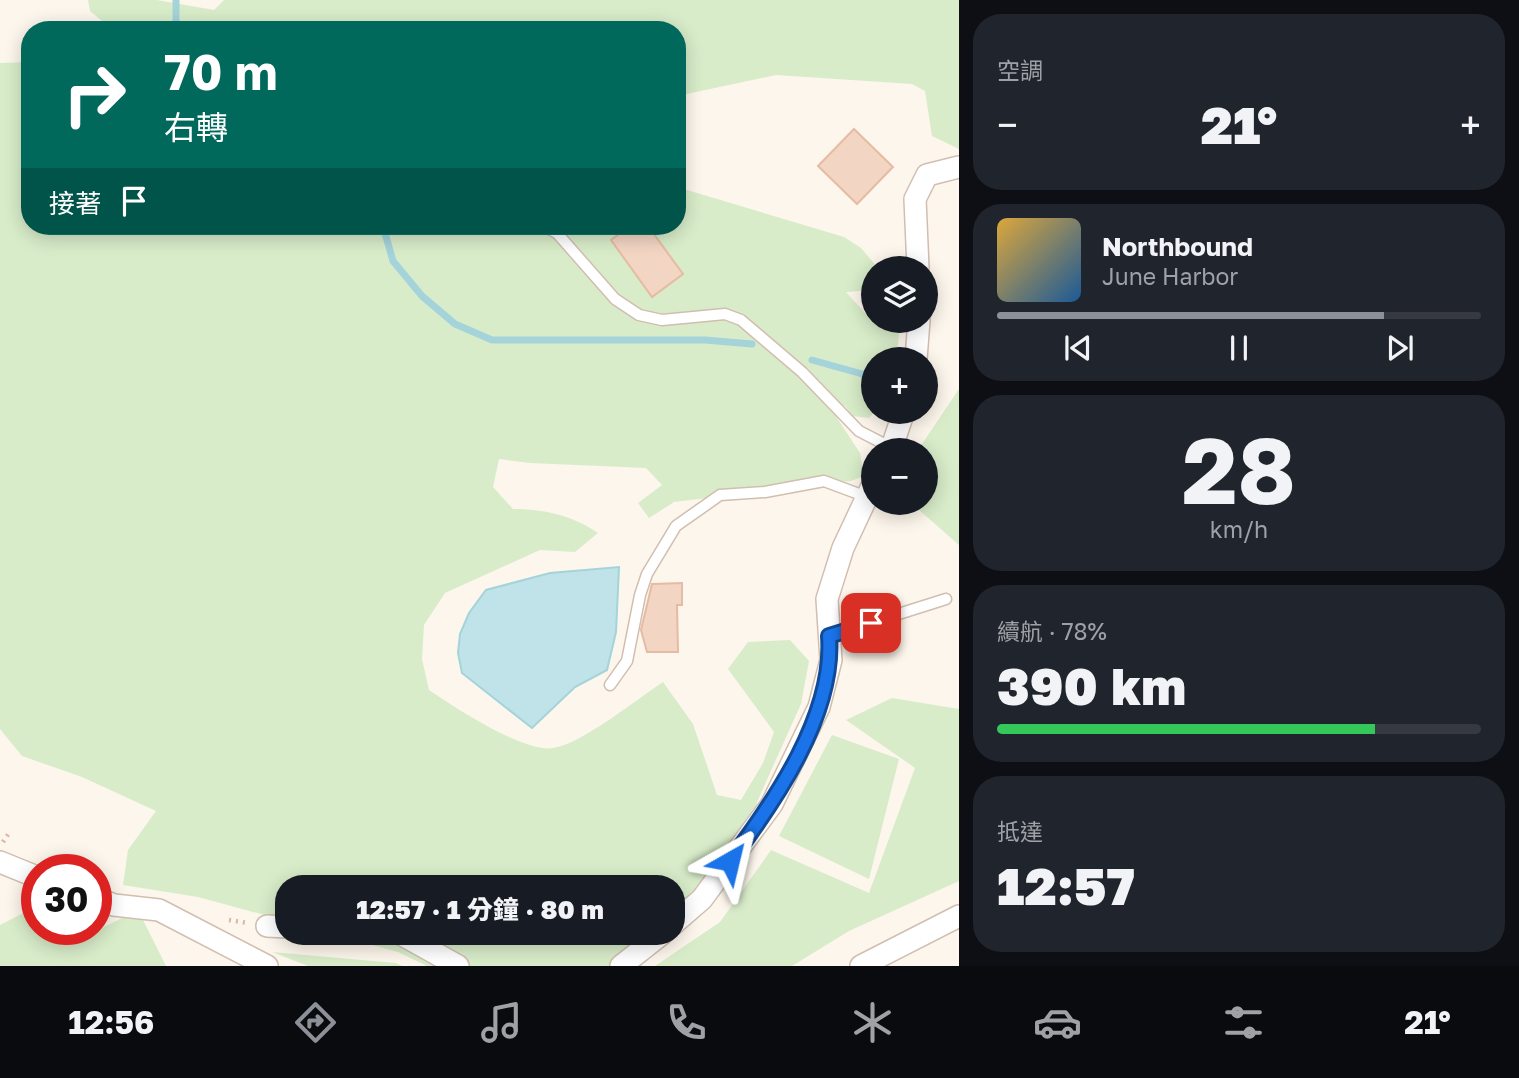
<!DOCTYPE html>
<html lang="zh-TW">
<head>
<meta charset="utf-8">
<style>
	:root { --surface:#171b24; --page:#20242c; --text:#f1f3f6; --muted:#9ea1a6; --line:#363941; --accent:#8c9099 }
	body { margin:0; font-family:"Golos Text","Noto Sans TC",sans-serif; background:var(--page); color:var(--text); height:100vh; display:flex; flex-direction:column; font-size:26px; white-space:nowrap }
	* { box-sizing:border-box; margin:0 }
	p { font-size:23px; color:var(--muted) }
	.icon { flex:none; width:38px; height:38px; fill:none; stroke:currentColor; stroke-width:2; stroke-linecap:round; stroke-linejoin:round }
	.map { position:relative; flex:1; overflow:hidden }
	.drawer { display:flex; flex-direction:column; gap:14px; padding:14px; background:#0d0f14; width:560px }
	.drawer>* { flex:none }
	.hud { position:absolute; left:21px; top:21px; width:665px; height:214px; border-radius:28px; box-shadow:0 4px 18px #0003; background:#00695c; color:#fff; overflow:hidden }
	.controls { position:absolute; left:861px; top:256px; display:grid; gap:14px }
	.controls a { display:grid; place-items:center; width:77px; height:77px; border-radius:50%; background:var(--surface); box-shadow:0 4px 18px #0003; font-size:35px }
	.speed { position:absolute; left:21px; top:854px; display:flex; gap:14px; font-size:35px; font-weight:700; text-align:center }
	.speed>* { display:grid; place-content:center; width:91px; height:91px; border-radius:50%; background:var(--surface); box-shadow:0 4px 18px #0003; line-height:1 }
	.speed .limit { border:10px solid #d22; background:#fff; color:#111 }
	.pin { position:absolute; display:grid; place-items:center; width:60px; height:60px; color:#fff; margin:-30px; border-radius:14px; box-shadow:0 4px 10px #0006 }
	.me { position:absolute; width:77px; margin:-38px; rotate:37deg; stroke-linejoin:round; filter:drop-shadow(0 0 5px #0008) }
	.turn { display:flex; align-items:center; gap:24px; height:147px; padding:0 28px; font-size:32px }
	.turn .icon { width:91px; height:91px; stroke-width:2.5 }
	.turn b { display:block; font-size:49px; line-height:60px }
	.then { display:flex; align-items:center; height:66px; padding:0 28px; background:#0003; gap:14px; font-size:26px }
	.big { font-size:52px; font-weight:800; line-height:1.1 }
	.drawer .tile { flex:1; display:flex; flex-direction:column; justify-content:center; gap:10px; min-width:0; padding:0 24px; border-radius:28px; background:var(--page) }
	.drawer .dial { align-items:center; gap:0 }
	.dial b { font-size:91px; line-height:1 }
	.song { display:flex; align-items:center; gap:21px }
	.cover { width:84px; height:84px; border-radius:10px; background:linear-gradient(135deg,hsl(40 70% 55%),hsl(210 70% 35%)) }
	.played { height:7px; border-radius:4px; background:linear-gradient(90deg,var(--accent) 80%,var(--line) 80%) }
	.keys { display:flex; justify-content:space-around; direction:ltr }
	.heat { display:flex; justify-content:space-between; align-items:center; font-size:38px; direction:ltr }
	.charge { height:10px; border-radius:5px; background:linear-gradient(90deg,#34c759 78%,var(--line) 0) }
	.trip { position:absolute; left:275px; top:875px; width:410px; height:70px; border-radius:28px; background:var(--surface); box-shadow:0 4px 18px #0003; font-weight:800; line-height:70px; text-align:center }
	.tabs { display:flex; height:112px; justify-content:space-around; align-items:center; background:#090b0e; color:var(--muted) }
	.tabs .icon { width:49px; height:49px }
	.tabs .current { color:var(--accent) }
	.tabs b { font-size:32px; color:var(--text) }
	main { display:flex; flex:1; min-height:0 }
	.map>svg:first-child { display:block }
</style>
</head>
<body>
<main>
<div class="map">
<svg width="959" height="966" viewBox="0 0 959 966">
	<rect width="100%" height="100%" fill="#fdf6ec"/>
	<g fill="#d8ecc9">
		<path d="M88,0H157L214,10L224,0H959V149L932,136L925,91L912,84L776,75L677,96V30H113L90,11Z"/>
		<path d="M30,62V226H677V187L844,237L861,248L878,268H873L872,290L846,292L865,313L873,316V320L890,321L899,332L897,359H873L875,411L869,418L852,416L845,406L826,401L860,453L864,476L851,481L674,502L649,518L638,503L662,485L646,468L530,463L499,459L493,487L513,509C543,509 572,515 598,533L575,552L540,550L445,593L424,625L422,659L429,690C454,707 524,753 553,748C582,744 637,699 663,682L693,724L717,795L741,800L763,763L774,732L728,669L748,642L790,640L809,661L801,704L757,802L752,846L672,932V887H287V921L198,897L123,885L128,850L156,811L82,777L22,756L0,729V63Z"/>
		<path d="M959,389V545L910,502H926V450H918Z"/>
		<path d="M892,698L959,709V881L849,931L792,966H655L720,922L771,850L869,893L915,768L846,720Z"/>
		<path d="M832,735L899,759L869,879L779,836Z"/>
		<path d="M37,906V929H77L82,938L138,910L166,966H0V925Z"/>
		<path d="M329,933H671L633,966H427L398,952Z"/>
		<path d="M272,952L396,963L402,966H308Z"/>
	</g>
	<path fill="#bfe3e8" stroke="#a5d3da" stroke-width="2" d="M619,567L616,632L607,670L575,687L532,728L462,673L458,653L460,634L469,613L486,590L550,573Z"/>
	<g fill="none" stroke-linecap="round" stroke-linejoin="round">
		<g stroke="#a5d3da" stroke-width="7">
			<path d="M176,30V0"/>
			<path d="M383,226L393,261L422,296L455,324L492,340H705L752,344"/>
			<path d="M812,360L873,377"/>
		</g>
	</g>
	<g fill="#f3d5c3" stroke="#e6bba3" stroke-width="2">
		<path d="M854,129L893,167L857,204L818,166Z"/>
		<path d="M630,226H648L683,274L652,297L611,240Z"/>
		<path d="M682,583V605H677L678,652H647L641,630L652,584Z"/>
	</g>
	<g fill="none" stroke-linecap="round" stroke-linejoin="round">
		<defs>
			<g id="lane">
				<path d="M543,226L557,233L615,299L639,315L662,320L725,314L741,320L802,372L859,431L892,448"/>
				<path d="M829,636L946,599"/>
				<path d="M610,685L627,661L640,595L647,574L676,526L720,495L765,492L824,481L867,497"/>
			</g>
			<g id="street">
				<path d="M918,268L915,199L927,175L959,167"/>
				<path d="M916,359L919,320"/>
				<path d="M891,450L904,411"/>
				<path d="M0,862L37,877"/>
				<path d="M96,898L114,905L159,910L267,966"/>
				<path d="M672,925L702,899L772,804L819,707L831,660L827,599L843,548L873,484"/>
				<path d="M267,926L287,927"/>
				<path d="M399,933L458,966"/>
				<path d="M621,966L663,933"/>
				<path d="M861,966L959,916"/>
			</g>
		</defs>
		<use href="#lane" stroke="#d1beb0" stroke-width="13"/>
		<use href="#street" stroke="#d1beb0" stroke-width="24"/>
		<g stroke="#d9b8a5" stroke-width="4.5" stroke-dasharray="2 5" stroke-linecap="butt">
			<path d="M3,842L9,833"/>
			<path d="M229,920L248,923"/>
		</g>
		<use href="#lane" stroke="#fff" stroke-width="10"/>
		<use href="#street" stroke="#fff" stroke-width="21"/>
	</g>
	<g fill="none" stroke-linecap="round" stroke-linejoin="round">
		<defs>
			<path id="route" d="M730,861C775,801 835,714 829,636L871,623"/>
		</defs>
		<use href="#route" stroke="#114b97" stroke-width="18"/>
		<use href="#route" stroke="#1a73e8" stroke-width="12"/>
	</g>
</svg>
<div class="controls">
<a><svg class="icon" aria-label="layers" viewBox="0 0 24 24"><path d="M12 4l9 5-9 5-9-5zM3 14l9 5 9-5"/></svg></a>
<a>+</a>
<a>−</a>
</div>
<div class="speed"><div class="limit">30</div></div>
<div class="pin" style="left:871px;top:623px;background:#d93025"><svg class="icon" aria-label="arrive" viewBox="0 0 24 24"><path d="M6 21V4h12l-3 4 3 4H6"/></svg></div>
<svg class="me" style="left:730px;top:861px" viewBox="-20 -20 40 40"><path d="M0-17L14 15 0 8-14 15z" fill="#1a73e8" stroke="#fff" stroke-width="4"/></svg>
<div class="trip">12:57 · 1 分鐘 · 80 m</div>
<div class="hud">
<div class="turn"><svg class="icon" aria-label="right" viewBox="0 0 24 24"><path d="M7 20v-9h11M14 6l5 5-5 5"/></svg><div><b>70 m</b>右轉</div></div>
<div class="then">接著<svg class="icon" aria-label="arrive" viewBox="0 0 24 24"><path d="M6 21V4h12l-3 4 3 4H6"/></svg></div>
</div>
</div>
<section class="drawer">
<div class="tile"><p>空調</p>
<div class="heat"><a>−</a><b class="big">21°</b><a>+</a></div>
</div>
<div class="tile">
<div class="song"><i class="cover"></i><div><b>Northbound</b><p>June Harbor</p></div></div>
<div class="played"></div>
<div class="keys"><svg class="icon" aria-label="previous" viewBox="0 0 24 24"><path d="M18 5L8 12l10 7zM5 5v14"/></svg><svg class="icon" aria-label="pause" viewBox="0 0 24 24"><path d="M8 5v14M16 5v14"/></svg><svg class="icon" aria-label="next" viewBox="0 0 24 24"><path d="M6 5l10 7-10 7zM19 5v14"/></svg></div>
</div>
<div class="tile dial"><b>28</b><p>km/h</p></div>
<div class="tile"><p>續航 · 78%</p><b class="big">390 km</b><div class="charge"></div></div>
<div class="tile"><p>抵達</p><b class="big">12:57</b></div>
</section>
</main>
<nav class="tabs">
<b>12:56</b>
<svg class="icon current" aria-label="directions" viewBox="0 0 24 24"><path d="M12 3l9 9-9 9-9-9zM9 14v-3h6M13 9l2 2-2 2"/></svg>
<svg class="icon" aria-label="music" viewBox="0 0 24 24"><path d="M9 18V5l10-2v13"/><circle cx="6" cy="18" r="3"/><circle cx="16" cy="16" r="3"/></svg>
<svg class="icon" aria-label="phone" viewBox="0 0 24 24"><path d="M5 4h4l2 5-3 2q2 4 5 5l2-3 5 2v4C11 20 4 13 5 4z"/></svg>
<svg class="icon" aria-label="climate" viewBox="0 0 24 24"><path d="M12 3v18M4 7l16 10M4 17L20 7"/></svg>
<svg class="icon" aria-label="car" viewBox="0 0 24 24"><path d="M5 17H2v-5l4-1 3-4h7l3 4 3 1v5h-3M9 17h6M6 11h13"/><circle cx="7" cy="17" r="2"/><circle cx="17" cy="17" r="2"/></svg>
<svg class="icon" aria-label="filters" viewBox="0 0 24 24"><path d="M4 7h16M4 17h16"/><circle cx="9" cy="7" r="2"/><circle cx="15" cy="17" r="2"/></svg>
<b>21°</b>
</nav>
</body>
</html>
